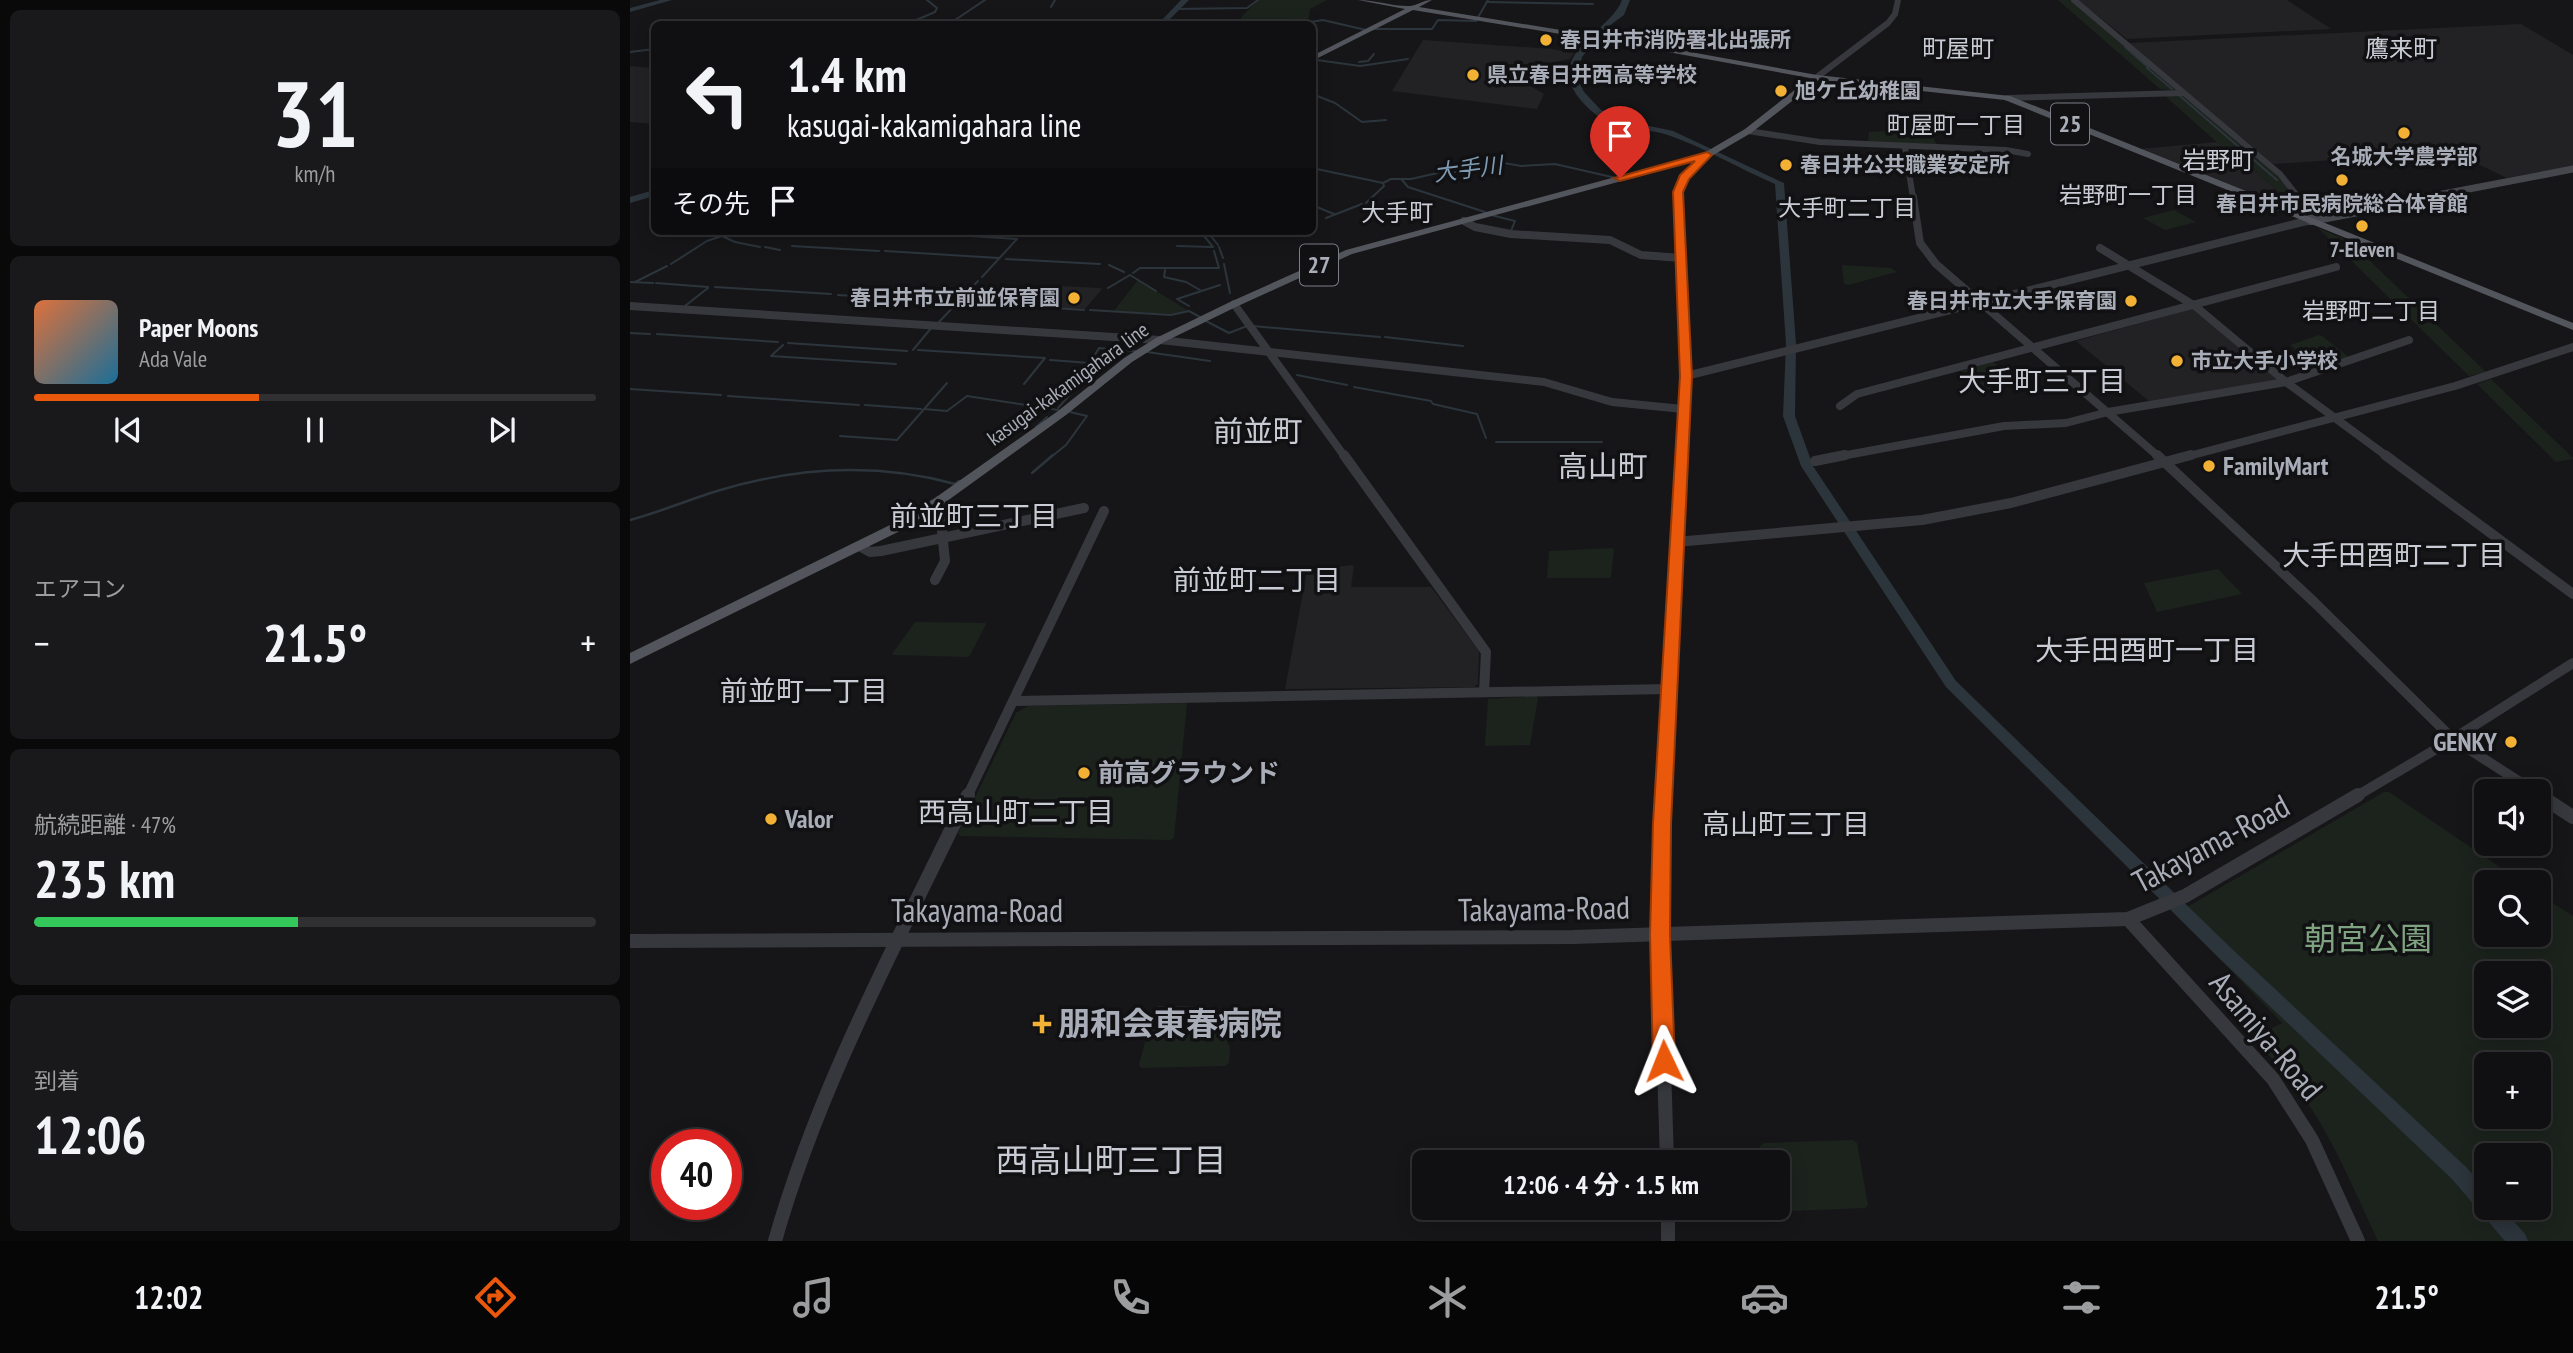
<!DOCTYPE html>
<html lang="ja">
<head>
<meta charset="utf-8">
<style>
	:root { --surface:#101012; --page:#19191b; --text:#f1f3f6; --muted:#9c9d9f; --line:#303032; --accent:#ea580c }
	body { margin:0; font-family:"PT Sans Narrow","Noto Sans JP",sans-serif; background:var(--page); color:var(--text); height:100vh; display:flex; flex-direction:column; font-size:26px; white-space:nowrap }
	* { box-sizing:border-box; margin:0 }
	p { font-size:23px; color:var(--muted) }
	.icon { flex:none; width:38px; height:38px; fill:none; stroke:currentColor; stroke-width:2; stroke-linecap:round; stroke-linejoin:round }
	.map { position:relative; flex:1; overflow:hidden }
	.drawer { display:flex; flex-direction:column; gap:10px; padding:10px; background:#09090a; width:630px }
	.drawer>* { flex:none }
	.banner { position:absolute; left:21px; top:21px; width:665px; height:214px; border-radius:10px; box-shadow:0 4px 18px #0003,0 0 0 2px var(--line); background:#101012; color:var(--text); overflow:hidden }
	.tools { position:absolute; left:1844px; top:779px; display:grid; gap:14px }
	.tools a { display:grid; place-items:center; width:77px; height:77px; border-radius:10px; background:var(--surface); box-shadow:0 4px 18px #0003,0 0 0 2px var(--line); font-size:35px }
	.speed { position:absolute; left:21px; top:1129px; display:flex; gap:14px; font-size:35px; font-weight:700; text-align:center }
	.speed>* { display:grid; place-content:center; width:91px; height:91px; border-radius:50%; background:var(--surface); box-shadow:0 4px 18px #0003,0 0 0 2px var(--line); line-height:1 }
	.speed .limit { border:10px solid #d22; background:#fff; color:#111 }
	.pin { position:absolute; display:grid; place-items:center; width:60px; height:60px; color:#fff; margin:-72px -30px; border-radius:50% 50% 50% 0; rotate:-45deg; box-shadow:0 0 7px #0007 }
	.pin .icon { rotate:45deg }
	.me { position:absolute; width:77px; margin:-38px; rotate:358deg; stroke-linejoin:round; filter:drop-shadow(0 0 5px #0008) }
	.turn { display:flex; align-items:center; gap:24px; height:147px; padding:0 21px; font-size:32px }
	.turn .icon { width:91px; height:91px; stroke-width:2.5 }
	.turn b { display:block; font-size:49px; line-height:60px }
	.then { display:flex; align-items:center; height:66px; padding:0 21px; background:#0003; gap:14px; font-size:26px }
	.big { font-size:52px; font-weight:700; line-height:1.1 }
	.drawer .widget { flex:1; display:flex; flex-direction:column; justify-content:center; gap:10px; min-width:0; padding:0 24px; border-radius:10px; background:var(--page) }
	.drawer .dial { align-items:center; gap:0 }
	.dial b { font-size:91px; line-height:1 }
	.song { display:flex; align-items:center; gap:21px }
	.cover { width:84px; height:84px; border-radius:10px; background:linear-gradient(135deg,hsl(20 70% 55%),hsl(200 70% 35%)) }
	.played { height:7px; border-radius:4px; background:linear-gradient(90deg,var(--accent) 40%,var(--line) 40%) }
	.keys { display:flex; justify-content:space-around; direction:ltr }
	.heat { display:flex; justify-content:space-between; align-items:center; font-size:38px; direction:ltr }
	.charge { height:10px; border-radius:5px; background:linear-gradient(90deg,#34c759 47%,var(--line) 0) }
	.trip { position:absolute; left:782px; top:1150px; width:378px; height:70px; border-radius:10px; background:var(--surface); box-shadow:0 4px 18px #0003,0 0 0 2px var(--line); font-weight:700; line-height:70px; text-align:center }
	.menu { display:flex; height:112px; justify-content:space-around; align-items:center; background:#060607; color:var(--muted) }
	.menu .icon { width:49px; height:49px }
	.menu .active { color:var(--accent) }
	.menu b { font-size:32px; color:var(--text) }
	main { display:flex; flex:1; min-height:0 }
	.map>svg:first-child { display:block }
</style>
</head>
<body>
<main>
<section class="drawer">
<div class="widget dial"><b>31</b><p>km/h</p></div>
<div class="widget">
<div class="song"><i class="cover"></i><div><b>Paper Moons</b><p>Ada Vale</p></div></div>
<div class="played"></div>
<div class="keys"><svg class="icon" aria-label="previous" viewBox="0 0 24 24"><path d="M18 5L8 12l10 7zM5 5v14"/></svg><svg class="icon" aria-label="pause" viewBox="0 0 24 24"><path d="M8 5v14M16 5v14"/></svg><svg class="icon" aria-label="next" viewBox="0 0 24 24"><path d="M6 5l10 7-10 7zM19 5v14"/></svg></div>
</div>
<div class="widget"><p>エアコン</p>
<div class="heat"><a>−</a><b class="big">21.5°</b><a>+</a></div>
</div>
<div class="widget"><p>航続距離 · 47%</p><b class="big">235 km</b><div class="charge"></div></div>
<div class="widget"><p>到着</p><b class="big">12:06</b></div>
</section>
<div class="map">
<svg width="1943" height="1241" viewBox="0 0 1943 1241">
	<rect width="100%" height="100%" fill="#161618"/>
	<g fill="#222225">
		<path d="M1448,0H1657L1701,29L1497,39Z"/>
		<path d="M1891,24L1943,55V166L1877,178L1823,152L1643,164L1499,43Z"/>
		<path d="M793,40L922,49L944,53L940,59L925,62L917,73L900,76L899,85L914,94L907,109L762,91Z"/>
		<path d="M0,66L24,68V124L0,122Z"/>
		<path d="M1588,142L1609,162L1618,165L1638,182L1673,215L1509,149Z"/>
		<path d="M433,286L470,288L472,289L455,309L415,307Z"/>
		<path d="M1561,309L1565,310L1648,380L1519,401L1446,341Z"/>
		<path d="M721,565L724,566L721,587H801L849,651L848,684L844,687L655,689L677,571Z"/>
	</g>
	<g fill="#1c231d" fill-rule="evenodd">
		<path d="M629,0H697L680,9L679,18L667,24H607L613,15Z"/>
		<path d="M1428,0H1442L1548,91L1530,89Z"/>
		<path d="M1534,95H1553L1648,175L1675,211H1671L1618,165L1609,162Z"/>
		<path d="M1298,129L1309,148L1238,143L1239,132Z"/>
		<path d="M1544,210L1566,222L1535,230L1513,218Z"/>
		<path d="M1688,228L1719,241L1856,372L1839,376Z"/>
		<path d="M1212,265L1261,268L1267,272L1218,285L1214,284Z"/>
		<path d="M508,280L559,311L541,314L484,311Z"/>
		<path d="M1689,335L1692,336L1719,357L1688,367L1660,345Z"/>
		<path d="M1363,362L1387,383L1352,391L1331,371Z"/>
		<path d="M1861,379L1943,458V459L1926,462L1847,384Z"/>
		<path d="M981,548L984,549L981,577L978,578H917L919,551Z"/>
		<path d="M1588,569L1612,594L1527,612L1514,583Z"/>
		<path d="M285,622L355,623L356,624L340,655L337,657L264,655L262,654Z"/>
		<path d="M906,696L908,698L900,745L855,746L858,699Z"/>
		<path d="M557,703L544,838L540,840L330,836L328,833L386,713L398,706Z"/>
		<path d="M1754,792H1759L1892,882H1857V934H1909V894L1943,916V1241H1748C1728,1199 1710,1155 1686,1116C1669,1088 1647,1064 1625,1040L1626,1037L1652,1023L1548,916L1547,913ZM1857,973H1909V1026H1857ZM1857,1064H1909V1116H1857ZM1857,1155H1909V1208H1857Z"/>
		<path d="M528,1006H582L600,1048L599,1063L595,1066L511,1068L509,1065L524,1008Z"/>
		<path d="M1223,1140L1227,1143L1238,1205L1235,1208L1138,1212L1134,1209L1148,1208V1162H1131L1130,1146L1134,1143Z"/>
	</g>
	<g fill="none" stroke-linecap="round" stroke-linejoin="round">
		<g stroke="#2c353c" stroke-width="2">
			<path d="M857,2L963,4"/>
			<path d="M421,7L425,0"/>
			<path d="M548,9L617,8L628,0"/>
			<path d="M325,20L355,0"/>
			<path d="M258,24H284"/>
			<path d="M277,24L305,12L307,8L297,0"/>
			<path d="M668,24L693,20L736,30"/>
			<path d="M743,29H802L808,20L846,21L858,0"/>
			<path d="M1495,47L1519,68"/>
			<path d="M0,52L24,49"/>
			<path d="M687,60L730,66L778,59"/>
			<path d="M729,62L738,61L744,54"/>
			<path d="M1517,68L1542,89"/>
			<path d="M682,94L705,103L732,122L756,120"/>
			<path d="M1550,96L1647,180"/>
			<path d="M682,168L753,183L761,179H781L812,172H849L874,163L891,166L925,164L986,178"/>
			<path d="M772,180L778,187L855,212"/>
			<path d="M736,203L754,186L753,183"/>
			<path d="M682,205L704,214"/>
			<path d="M861,215L885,221L881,231"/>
			<path d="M696,218L732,204"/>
			<path d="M577,231L588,245"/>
			<path d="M279,232L387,239L352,277"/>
			<path d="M580,234L589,231"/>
			<path d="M391,235L396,231"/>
			<path d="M162,246L249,251"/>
			<path d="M547,246L583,247L570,231"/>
			<path d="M135,247L150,250"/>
			<path d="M589,247L593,258"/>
			<path d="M255,251L369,258"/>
			<path d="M376,259L470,264"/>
			<path d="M41,264L77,241L92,236L105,242L130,247"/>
			<path d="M594,264L600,293"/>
			<path d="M479,265L494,272"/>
			<path d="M535,270L534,277L556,282L570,290"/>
			<path d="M503,273L510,268H589L584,251"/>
			<path d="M0,282L23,283"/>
			<path d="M5,282L37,266"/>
			<path d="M26,283L78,287"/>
			<path d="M85,287L201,294"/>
			<path d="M478,288L500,275L526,291"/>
			<path d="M208,295L326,302"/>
			<path d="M334,302L454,310"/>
			<path d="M55,306L78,288"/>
			<path d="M559,306L547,299L590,285"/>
			<path d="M460,310L541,315L559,311L570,317"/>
			<path d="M574,320L599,333L617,326"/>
			<path d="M308,323L348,281"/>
			<path d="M623,326L750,337"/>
			<path d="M0,333L20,334"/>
			<path d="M27,334L148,342"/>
			<path d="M755,337L833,346"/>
			<path d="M158,343L277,351"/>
			<path d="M153,345L141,356L266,364"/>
			<path d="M283,350L302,327"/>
			<path d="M288,350L415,358L394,384"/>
			<path d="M517,352L580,361"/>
			<path d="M420,360L460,363"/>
			<path d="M667,375L717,385"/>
			<path d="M724,387L801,401L803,404L847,414L856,438"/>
			<path d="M0,389L91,395"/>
			<path d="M98,396L229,405"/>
			<path d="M235,405L291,409"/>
			<path d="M428,408L444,390L469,348L505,351"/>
			<path d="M294,409L317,411L337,396L428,410"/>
			<path d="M406,427L417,417"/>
			<path d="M210,436L267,440L317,383"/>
			<path d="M866,442H972"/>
			<path d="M421,457L436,445L457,416L440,412"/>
		</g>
		<g stroke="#2c353c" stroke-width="2.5">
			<path d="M402,473L423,455"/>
			<path d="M0,520C30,512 58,500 87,491C166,467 245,462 325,484L329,481"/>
		</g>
		<g fill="#2c353c" fill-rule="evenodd">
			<path d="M30,0H42L0,12V8Z"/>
			<path d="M551,0H559L535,24H528Z"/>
			<path d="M992,0H1000L994,15L975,29L952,57L947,77L954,92L970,109L986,119L1043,131L1154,183L1166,344L1165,416L1183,466L1326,681L1601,948L1836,1167L1857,1190V1208H1872L1895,1234L1898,1241H1875L1822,1179L1589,958L1316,687L1171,466L1153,416L1156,344L1145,184C1110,169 1073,147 1038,135C1020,129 998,130 980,123C965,117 940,94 939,76C938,42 982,27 992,0Z"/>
			<path d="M24,190V196L0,203V197Z"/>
		</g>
		<g stroke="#37383d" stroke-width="6">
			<path d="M1444,0L1650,174L1669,198"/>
			<path d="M1187,77L1258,23L1265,14L1268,0"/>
			<path d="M1377,98L1553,93"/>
			<path d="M1118,131L1190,142L1376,150L1398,154"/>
			<path d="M1275,147L1283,198"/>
			<path d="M1048,198L1054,177L1077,155"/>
		</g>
		<g stroke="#37383d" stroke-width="8">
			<path d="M1048,197L1056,376L1052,457"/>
			<path d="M1283,197L1290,243L1306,264L1529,457"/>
			<path d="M834,221L845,227L881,234L980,240L1011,255L1051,258"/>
			<path d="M1470,248L1565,306L1656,382L1758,457"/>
			<path d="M604,304L715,457"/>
			<path d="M0,306L530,340L914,382L982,402L1053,409"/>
			<path d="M1056,376L1681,220L1683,216L1668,197"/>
			<path d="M1210,406L1227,394L1706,267"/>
			<path d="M1206,457L1374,426L1436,423L1478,412L1656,382L1779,340"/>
			<path d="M1555,457L1825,386L1943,347"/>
		</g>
		<g stroke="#37383d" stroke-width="10">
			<path d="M714,455L856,652L854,692"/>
			<path d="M1527,455L1684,602L1823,739L1904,791"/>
			<path d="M1755,455L1943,594"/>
			<path d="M1185,461L1215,455"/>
			<path d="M1046,542L1292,520L1381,503L1561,455"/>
			<path d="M231,547L240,552L251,551L454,508"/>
			<path d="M305,580L315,561L309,501"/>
			<path d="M384,701L1038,689"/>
			<path d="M1909,795L1912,797"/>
			<path d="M337,797L474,511"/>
			<path d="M1033,797L1052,455"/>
			<path d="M1725,797L1823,739L1943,663"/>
		</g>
		<g stroke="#37383d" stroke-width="14">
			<path d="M1034,795L1030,935L1037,1162"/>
			<path d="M1909,795L1943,817"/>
			<path d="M1498,919L1643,1079L1682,1140L1728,1241"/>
			<path d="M0,941L943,937L1498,919L1555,896L1728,795"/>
			<path d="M1038,1208V1241"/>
			<path d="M145,1241C189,1085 268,941 338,795"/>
		</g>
		<path stroke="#45474d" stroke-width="7" d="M1792,198L1943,169"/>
		<path stroke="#45474d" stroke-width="10" d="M1681,220L1801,197"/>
		<path fill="#53555c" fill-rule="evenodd" d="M728,0C745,0 766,7 780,6C788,5 793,0 802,0L789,7L1016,44L1187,75L1380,96L1943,323V330L1375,100L1189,80L1121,133L1080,157L722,254L608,306L534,342L502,362L436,415L313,504L268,532L0,664V653L258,526L305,498L428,411L494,358L526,338L600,302L716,250L1074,153L1115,129L1180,78L1016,48L783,10L682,61V56L775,9Z"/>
	</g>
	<path fill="#ea580c" stroke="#983908" stroke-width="2" d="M1077,152L1082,155L1059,179L1053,192L1062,376L1041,824L1040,935L1045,1061L1042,1068L1034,1070L1026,1068L1023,1061L1020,935L1023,824L1050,376L1043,192L1050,175L1065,161L990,181L984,178Z"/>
	<g fill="#f2b134" stroke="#111113" stroke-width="2.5">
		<circle cx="916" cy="40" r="7"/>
		<circle cx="843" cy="75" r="7"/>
		<circle cx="1151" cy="91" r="7"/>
		<circle cx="1774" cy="133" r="7"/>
		<circle cx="1156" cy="165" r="7"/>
		<circle cx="1712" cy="180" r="7"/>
		<circle cx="1732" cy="226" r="7"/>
		<circle cx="444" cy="298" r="7"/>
		<circle cx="1501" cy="301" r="7"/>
		<circle cx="1547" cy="361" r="7"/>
		<circle cx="1579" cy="466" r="7"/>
		<circle cx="1881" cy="742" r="7"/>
		<circle cx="454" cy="773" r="7"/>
		<circle cx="141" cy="819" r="7"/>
		<path d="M408.5 1013.5h7v7h7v7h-7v7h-7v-7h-7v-7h7z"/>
	</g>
	<g text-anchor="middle" stroke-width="7" stroke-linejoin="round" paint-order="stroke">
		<g font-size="21" font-weight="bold" fill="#a8adb8" stroke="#111113" text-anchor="start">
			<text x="930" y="47">春日井市消防署北出張所</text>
			<text x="857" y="82">県立春日井西高等学校</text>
			<text x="1165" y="98">旭ケ丘幼稚園</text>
			<text x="1774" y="164" text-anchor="middle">名城大学農学部</text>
			<text x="1170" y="172">春日井公共職業安定所</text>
			<text x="1712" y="211" text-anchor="middle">春日井市民病院総合体育館</text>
			<text x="1732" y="257" text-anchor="middle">7-Eleven</text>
			<text x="430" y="305" text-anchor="end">春日井市立前並保育園</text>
			<text x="1487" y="308" text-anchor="end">春日井市立大手保育園</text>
			<text x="1561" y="368">市立大手小学校</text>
		</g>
		<g font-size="21" fill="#a8adb8" stroke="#111113">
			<text transform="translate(438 384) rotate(-36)" y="7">kasugai-kakamigahara line</text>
		</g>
		<g font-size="23" fill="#c9ccd4" stroke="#111113">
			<text x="1326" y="133">町屋町一丁目</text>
			<text x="1498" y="203">岩野町一丁目</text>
			<text x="1217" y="216">大手町二丁目</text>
			<text x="1741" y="319">岩野町二丁目</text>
		</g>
		<g font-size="23" font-style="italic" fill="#7f9bb3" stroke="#111113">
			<text transform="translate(838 169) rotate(-7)" y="8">大手川</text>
		</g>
		<g font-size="24" fill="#c9ccd4" stroke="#111113">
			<text x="1328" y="57">町屋町</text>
			<text x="1771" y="57">鷹来町</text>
			<text x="1588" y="169">岩野町</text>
			<text x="767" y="221">大手町</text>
		</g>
		<g fill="#111113" stroke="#7b7e86" stroke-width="2">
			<rect x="1421" y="103.5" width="38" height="41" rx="5"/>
			<rect x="670" y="244.5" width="38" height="41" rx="5"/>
		</g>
		<g font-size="24" font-weight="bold" fill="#a8adb8">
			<text x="1440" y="132">25</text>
			<text x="689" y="273">27</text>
		</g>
		<g font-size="26" font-weight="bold" fill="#a8adb8" stroke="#111113" text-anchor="start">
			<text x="1593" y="475">FamilyMart</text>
			<text x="1867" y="751" text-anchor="end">GENKY</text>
			<text x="468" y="782">前高グラウンド</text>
			<text x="155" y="828">Valor</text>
		</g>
		<g font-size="28" fill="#c9ccd4" stroke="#111113">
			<text x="1412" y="391">大手町三丁目</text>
			<text x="344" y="526">前並町三丁目</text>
			<text x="1764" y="565">大手田酉町二丁目</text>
			<text x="627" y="590">前並町二丁目</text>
			<text x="1517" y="660">大手田酉町一丁目</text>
			<text x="174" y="701">前並町一丁目</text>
			<text x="386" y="822">西高山町二丁目</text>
			<text x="1156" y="834">高山町三丁目</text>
		</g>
		<g font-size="30" fill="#c9ccd4" stroke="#111113">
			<text x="628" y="442">前並町</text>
			<text x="973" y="477">高山町</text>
		</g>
		<g font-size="32" fill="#a8adb8" stroke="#111113">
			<text transform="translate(1581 844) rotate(-28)" y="11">Takayama-Road</text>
			<text transform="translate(914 909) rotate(-1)" y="11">Takayama-Road</text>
			<text x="347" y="922">Takayama-Road</text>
			<text transform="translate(1636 1036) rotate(50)" y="11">Asamiya-Road</text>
		</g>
		<g font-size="32" fill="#7fa381" stroke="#111113">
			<text x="1738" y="950">朝宮公園</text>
		</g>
		<g font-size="32" font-weight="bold" fill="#a8adb8" stroke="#111113" text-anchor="start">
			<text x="428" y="1035">朋和会東春病院</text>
		</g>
		<g font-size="33" fill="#c9ccd4" stroke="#111113">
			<text x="481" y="1172">西高山町三丁目</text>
		</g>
	</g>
</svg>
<div class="tools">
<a><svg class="icon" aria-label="sound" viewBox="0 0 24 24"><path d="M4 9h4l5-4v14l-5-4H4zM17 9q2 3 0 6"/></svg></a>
<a><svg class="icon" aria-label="search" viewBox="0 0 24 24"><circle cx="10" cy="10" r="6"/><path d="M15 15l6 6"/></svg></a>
<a><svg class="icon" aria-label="layers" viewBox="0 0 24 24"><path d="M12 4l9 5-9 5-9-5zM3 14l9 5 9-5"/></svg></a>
<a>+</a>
<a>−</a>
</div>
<div class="speed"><div class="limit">40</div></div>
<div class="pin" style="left:990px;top:178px;background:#d93025"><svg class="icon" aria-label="arrive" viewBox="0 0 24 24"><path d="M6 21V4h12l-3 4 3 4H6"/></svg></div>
<svg class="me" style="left:1034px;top:1061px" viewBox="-20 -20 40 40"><path d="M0-17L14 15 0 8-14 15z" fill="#ea580c" stroke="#fff" stroke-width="4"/></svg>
<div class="trip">12:06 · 4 分 · 1.5 km</div>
<div class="banner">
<div class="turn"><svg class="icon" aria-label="left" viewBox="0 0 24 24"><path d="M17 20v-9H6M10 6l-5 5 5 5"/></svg><div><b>1.4 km</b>kasugai-kakamigahara line</div></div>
<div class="then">その先<svg class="icon" aria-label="arrive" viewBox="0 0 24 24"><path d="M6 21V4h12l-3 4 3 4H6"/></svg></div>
</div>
</div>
</main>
<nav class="menu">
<b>12:02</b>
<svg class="icon active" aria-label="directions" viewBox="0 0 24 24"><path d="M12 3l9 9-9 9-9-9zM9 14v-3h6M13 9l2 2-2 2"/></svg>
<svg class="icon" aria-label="music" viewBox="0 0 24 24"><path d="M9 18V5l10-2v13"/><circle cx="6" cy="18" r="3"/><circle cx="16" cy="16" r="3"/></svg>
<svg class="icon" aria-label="phone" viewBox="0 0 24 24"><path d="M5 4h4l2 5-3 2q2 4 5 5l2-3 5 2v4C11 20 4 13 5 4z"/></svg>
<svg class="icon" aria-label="climate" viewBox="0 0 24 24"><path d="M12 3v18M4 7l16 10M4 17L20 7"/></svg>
<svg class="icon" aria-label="car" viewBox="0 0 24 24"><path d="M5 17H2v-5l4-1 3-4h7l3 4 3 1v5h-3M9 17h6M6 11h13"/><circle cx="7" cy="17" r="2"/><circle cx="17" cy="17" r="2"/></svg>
<svg class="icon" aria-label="filters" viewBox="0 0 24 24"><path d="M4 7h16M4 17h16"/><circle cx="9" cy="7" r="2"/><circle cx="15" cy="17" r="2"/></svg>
<b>21.5°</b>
</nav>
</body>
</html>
